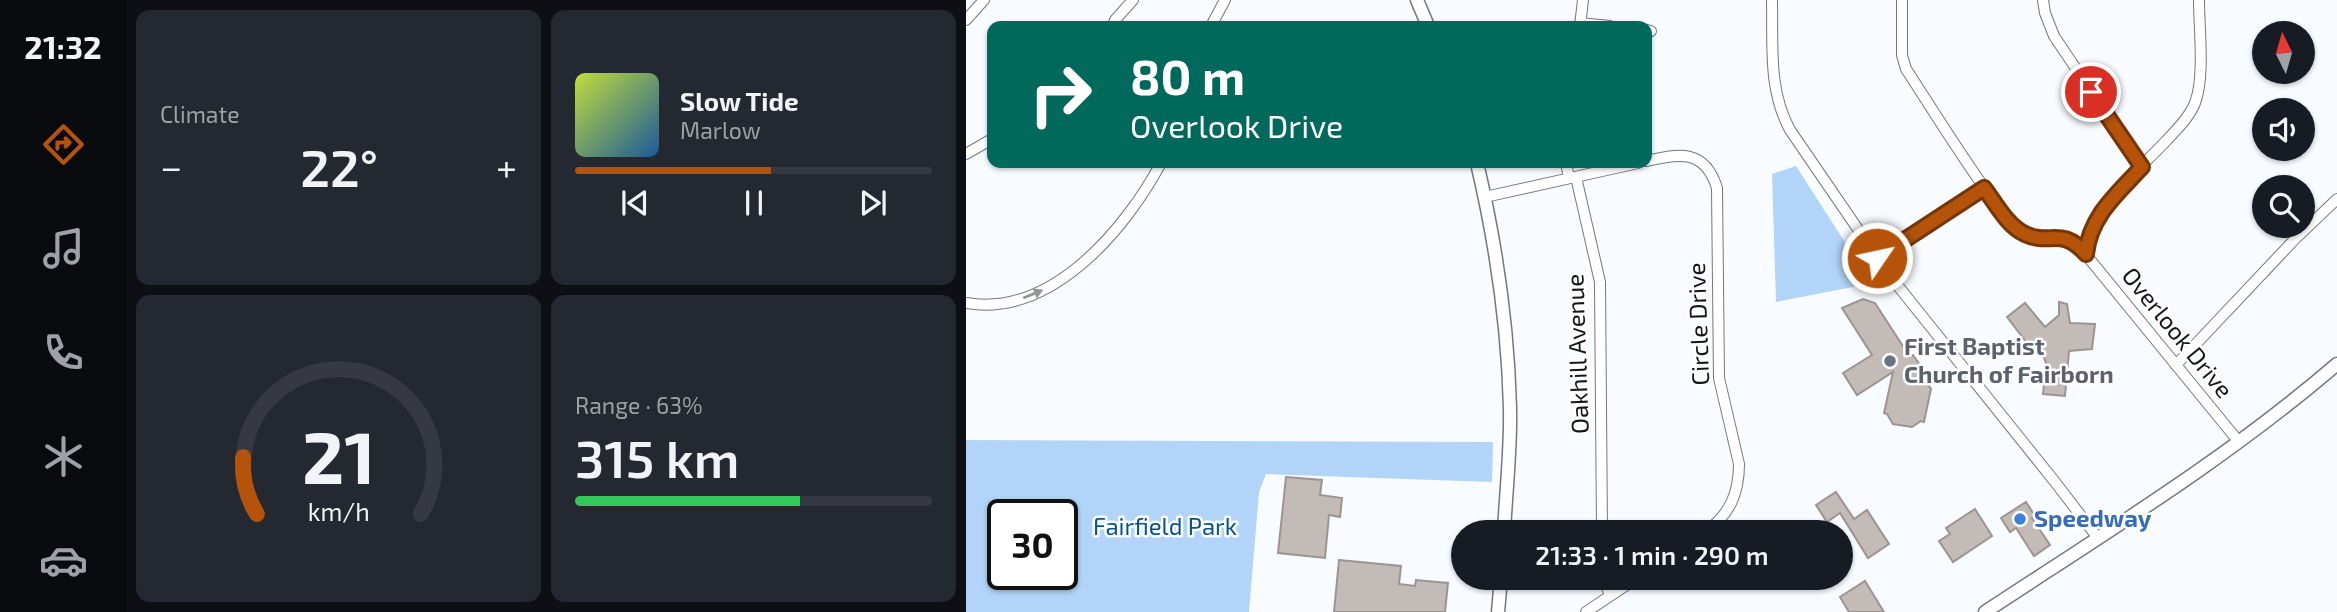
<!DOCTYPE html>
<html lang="en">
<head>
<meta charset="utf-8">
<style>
	:root { --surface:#171b24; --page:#242831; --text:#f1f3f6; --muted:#9ea1a6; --line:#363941; --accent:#b45309 }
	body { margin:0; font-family:"Exo 2",sans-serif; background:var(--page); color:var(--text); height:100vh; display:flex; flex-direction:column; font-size:26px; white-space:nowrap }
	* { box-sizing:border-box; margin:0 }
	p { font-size:23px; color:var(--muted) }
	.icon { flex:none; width:38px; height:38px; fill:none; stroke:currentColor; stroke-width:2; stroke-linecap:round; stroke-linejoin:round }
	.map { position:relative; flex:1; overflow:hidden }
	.drawer { display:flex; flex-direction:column; gap:10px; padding:10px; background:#0d0f14; width:840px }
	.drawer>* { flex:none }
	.banner { position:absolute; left:21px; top:21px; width:665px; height:147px; border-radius:14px; box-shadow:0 2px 5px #0004; background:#00695c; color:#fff; overflow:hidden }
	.needle { width:46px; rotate:355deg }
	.controls { position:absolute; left:1286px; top:21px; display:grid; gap:14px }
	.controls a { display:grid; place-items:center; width:63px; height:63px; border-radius:50%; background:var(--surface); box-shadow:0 2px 5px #0004; font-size:35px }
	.speed { position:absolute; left:21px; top:499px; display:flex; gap:14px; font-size:35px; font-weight:700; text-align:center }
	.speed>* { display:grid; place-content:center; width:91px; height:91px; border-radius:50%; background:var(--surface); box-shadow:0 2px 5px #0004; line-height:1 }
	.speed .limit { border:4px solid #111; border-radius:10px; background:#fff; color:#111 }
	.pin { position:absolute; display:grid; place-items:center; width:60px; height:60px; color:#fff; margin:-30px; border:4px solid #fff; border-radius:50%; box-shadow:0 2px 7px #0007 }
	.me { position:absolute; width:77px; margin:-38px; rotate:56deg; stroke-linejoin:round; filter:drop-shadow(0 0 5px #0008) }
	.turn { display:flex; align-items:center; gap:24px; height:147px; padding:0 28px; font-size:32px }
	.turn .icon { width:91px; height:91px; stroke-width:2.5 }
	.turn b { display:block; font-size:49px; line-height:60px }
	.big { font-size:52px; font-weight:600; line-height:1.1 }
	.drawer .card { flex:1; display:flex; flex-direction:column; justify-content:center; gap:10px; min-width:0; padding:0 24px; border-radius:14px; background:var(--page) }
	.drawer .dial { align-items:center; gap:0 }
	.dial svg { height:182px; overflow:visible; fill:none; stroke:var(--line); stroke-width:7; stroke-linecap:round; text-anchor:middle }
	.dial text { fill:var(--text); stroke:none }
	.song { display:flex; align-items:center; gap:21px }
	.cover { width:84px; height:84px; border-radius:10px; background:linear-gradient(135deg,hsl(70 70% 55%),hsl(210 70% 35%)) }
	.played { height:7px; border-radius:4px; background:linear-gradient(90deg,var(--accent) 55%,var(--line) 55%) }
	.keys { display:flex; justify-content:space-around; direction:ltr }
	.heat { display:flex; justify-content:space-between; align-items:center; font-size:38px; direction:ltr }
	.charge { height:10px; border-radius:5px; background:linear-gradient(90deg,#34c759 63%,var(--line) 0) }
	.drawer .tiles { flex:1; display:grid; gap:10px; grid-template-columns:repeat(2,1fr) }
	.trip { position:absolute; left:485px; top:520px; width:402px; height:70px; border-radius:35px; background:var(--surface); box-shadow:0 2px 5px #0004; font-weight:600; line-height:70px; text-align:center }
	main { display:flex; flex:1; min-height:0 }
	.dock { display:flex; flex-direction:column; width:126px; justify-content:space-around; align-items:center; background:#090b0e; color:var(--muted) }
	.dock .icon { width:49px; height:49px }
	.dock .selected { color:var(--accent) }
	.dock b { font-size:32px; color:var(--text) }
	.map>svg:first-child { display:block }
</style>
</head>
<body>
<main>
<nav class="dock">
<b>21:32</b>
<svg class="icon selected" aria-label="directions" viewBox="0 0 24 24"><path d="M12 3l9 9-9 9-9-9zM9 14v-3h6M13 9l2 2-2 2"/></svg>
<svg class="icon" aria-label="music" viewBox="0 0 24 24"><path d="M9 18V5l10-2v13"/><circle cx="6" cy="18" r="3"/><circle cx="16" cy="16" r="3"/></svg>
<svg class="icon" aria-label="phone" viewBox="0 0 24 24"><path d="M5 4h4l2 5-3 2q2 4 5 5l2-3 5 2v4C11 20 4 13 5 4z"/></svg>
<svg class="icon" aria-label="climate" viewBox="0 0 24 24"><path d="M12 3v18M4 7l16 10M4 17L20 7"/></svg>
<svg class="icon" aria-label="car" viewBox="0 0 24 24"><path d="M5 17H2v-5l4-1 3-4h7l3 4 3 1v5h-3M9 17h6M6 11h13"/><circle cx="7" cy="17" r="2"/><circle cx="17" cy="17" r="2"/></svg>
</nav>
<section class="drawer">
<div class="tiles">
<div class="card"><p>Climate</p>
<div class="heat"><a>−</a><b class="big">22°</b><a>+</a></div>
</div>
<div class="card">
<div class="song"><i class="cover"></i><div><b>Slow Tide</b><p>Marlow</p></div></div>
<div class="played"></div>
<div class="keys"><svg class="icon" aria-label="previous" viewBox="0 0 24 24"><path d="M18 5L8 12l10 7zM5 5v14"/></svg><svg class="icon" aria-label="pause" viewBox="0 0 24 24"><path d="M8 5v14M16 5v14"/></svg><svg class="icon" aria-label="next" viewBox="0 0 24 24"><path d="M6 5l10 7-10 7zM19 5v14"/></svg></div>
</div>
<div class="card dial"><svg viewBox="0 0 100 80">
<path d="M14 69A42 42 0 1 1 86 69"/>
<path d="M14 69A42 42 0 0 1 8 44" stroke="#b45309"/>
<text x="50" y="56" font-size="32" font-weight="700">21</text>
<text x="50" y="72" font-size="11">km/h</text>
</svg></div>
<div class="card"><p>Range · 63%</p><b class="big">315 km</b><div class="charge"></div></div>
</div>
</section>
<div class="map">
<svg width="1371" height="612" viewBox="0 0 1371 612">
	<rect width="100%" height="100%" fill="#f8fbff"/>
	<g fill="#b2d4f9" fill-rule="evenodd">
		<path d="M830,166L898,272L897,285L810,302L806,174Z"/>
		<path d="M0,440L527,442L526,482L300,474L293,492L283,612H0ZM37,514H96V574H37Z"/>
	</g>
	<g fill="#c2bbb7" stroke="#9c9491" stroke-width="2">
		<path d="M897,299L909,303L944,357L947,355L954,365L951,367L965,389L958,422L955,421L946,427L927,424L921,414L918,413L927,372L891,395L877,373L906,355L876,308Z"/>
		<path d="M1093,302L1101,304L1104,323L1129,324L1126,349L1103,351L1099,396L1077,394L1080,363L1075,350L1067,351L1041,317L1059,303L1079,327L1093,315Z"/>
		<path d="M320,477L356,480L354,495L376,498L374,517L363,515L359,558L312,553Z"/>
		<path d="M870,492L888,519L901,510L923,544L902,558L874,513L861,522L850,505Z"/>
		<path d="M1060,502L1069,516L1066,518L1084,545L1068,556L1050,528L1044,532L1035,518Z"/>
		<path d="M1009,509L1026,536L987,562L973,541L984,534L980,528Z"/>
		<path d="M373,560L435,566L433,584L449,586L450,580L482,583L479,612H368Z"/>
		<path d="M899,581L918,612H883L874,597Z"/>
	</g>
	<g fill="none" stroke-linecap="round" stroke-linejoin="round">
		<defs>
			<g id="minor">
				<path d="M806,0C807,45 802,90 824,130L924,276L1089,482L1132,538"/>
				<path d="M936,0V55L940,69C970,115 998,161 1030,204C1038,214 1045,226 1056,232C1074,243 1094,233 1112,245L1273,442"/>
				<path d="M1077,0L1079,13L1088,36L1176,167"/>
				<path d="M0,20L18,0"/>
				<path d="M614,23L644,26"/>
				<path d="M147,26L149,20L167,0"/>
				<path d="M245,26L259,0"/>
				<path d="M614,26L617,0"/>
				<path d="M681,30L685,31"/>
				<path d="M0,154L26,139"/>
				<path d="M681,161C713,153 739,149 751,188L753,378L773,464C773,493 764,515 739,532"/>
				<path d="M600,163L603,178"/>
				<path d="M610,177L634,282L636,532"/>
				<path d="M519,197L672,163"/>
				<path d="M1120,254C1125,207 1169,174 1200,141C1211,129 1223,118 1229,103C1239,77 1233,29 1233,0"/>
				<path d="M911,258L1018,188"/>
				<path d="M0,303C85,318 159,230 195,163"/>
				<path d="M1210,365L1329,239L1371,199"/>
				<path d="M637,578L644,595"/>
				<path d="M620,612L671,578"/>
			</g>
			<g id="major">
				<path d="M451,0L462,26"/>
				<path d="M511,163C530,244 542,325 544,408C545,449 540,491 538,532"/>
				<path d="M532,612L535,578"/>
				<path d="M1019,612C1139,533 1262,458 1371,364"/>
			</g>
		</defs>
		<use href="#minor" stroke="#74787e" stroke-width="12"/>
		<use href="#major" stroke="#74787e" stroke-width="15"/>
		<use href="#minor" stroke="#fff" stroke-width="10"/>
		<use href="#major" stroke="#fff" stroke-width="12"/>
	</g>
	<defs><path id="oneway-solid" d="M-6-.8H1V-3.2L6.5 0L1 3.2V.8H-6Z" transform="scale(1.75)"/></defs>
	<use fill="#959697" href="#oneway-solid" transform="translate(67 294) rotate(-22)"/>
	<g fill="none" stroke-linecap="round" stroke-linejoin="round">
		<defs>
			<path id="route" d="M911,258L1018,188C1029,202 1041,226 1059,234C1085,246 1095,226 1120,254C1124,216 1151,194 1176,167L1125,92"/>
		</defs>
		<use href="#route" stroke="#753606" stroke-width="18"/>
		<use href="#route" stroke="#b45309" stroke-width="12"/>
	</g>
	<circle fill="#6b7280" stroke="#fff" stroke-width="2.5" cx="924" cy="361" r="7"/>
	<circle fill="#3f7fe0" stroke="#fff" stroke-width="2.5" cx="1054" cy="519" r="7"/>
	<g text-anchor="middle" stroke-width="5" stroke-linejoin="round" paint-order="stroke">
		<g font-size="24" fill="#141618" stroke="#fff">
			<text transform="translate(733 324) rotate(-92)" y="8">Circle Drive</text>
			<text transform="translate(1211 333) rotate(51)" y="8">Overlook Drive</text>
			<text transform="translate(612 354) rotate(-92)" y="8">Oakhill Avenue</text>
		</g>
		<g font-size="24" font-weight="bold" fill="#5b616d" stroke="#fff" text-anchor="start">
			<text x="938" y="355">First Baptist<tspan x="938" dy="28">Church of Fairborn</tspan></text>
		</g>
		<g font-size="24" font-weight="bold" fill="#366cbe" stroke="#fff" text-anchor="start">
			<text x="1068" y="527">Speedway</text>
		</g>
		<g font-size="24" fill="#065290" stroke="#fff">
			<text x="199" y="535">Fairfield Park</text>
		</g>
	</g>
</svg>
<div class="controls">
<a><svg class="needle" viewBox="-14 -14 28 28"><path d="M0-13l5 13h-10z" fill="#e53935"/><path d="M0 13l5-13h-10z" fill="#9ea1a6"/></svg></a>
<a><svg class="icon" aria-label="sound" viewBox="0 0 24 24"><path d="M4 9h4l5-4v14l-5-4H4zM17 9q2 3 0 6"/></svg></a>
<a><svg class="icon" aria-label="search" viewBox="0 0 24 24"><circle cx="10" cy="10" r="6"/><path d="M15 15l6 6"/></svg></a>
</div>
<div class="speed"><div class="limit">30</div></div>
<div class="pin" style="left:1125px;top:92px;background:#d93025"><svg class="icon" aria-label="arrive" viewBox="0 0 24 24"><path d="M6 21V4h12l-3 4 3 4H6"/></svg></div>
<svg class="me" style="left:911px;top:258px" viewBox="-20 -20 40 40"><circle r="17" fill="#b45309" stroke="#fff" stroke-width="3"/><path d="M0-11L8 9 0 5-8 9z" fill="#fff"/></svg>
<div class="trip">21:33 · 1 min · 290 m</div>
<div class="banner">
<div class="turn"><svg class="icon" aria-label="right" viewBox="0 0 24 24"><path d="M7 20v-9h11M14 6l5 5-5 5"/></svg><div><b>80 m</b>Overlook Drive</div></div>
</div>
</div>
</main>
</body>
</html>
